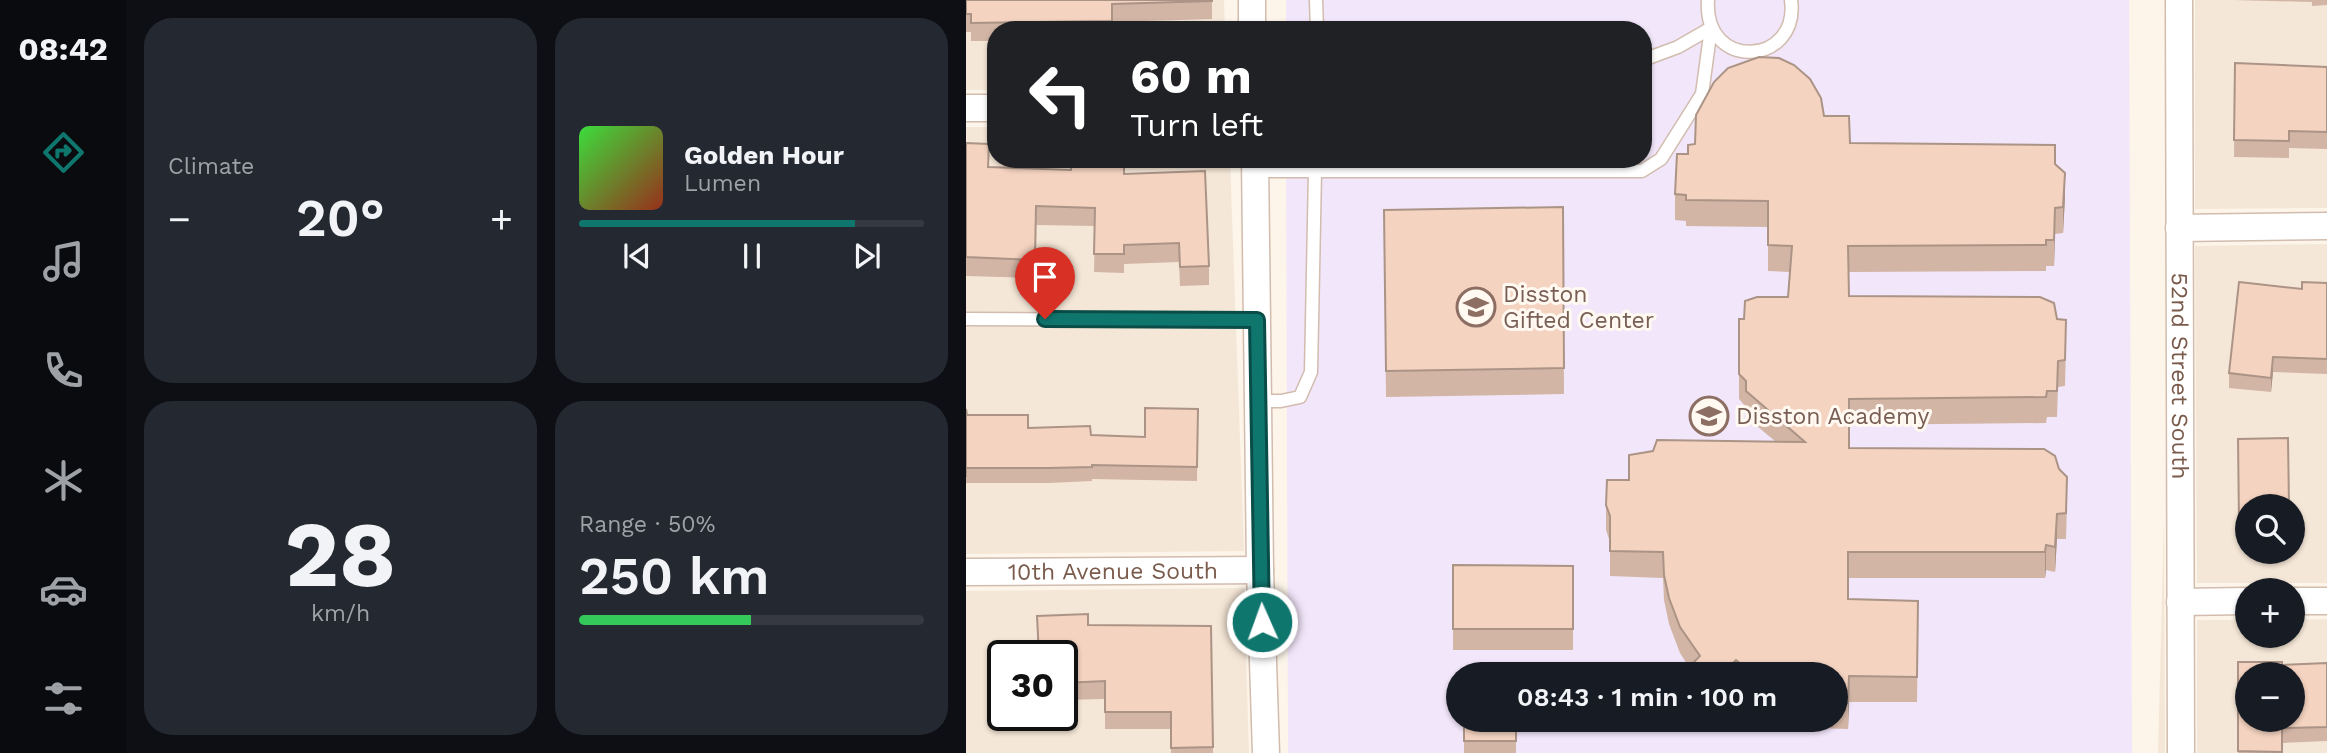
<!DOCTYPE html>
<html lang="en">
<head>
<meta charset="utf-8">
<style>
	:root { --surface:#171b24; --page:#242831; --text:#f1f3f6; --muted:#9ea1a6; --line:#363941; --accent:#0f766e }
	body { margin:0; font-family:"Work Sans",sans-serif; background:var(--page); color:var(--text); height:100vh; display:flex; flex-direction:column; font-size:26px; white-space:nowrap }
	* { box-sizing:border-box; margin:0 }
	p { font-size:23px; color:var(--muted) }
	.icon { flex:none; width:38px; height:38px; fill:none; stroke:currentColor; stroke-width:2; stroke-linecap:round; stroke-linejoin:round }
	.map { position:relative; flex:1; overflow:hidden }
	.drawer { display:flex; flex-direction:column; gap:18px; padding:18px; background:#0d0f14; width:840px }
	.drawer>* { flex:none }
	.guide { position:absolute; left:21px; top:21px; width:665px; height:147px; border-radius:28px; box-shadow:0 2px 5px #0004; background:#202124; color:#fff; overflow:hidden }
	.tools { position:absolute; left:1269px; top:494px; display:grid; gap:14px }
	.tools a { display:grid; place-items:center; width:70px; height:70px; border-radius:50%; background:var(--surface); box-shadow:0 2px 5px #0004; font-size:35px }
	.speed { position:absolute; left:21px; top:640px; display:flex; gap:14px; font-size:35px; font-weight:700; text-align:center }
	.speed>* { display:grid; place-content:center; width:91px; height:91px; border-radius:50%; background:var(--surface); box-shadow:0 2px 5px #0004; line-height:1 }
	.speed .limit { border:4px solid #111; border-radius:10px; background:#fff; color:#111 }
	.pin { position:absolute; display:grid; place-items:center; width:60px; height:60px; color:#fff; margin:-72px -30px; border-radius:50% 50% 50% 0; rotate:-45deg; box-shadow:0 0 7px #0007 }
	.pin .icon { rotate:45deg }
	.me { position:absolute; width:77px; margin:-38px; rotate:358deg; stroke-linejoin:round; filter:drop-shadow(0 0 5px #0008) }
	.turn { display:flex; align-items:center; gap:24px; height:147px; padding:0 28px; font-size:32px }
	.turn .icon { width:91px; height:91px; stroke-width:2.5 }
	.turn b { display:block; font-size:49px; line-height:60px }
	.big { font-size:52px; font-weight:600; line-height:1.1 }
	.drawer .tile { flex:1; display:flex; flex-direction:column; justify-content:center; gap:10px; min-width:0; padding:0 24px; border-radius:28px; background:var(--page) }
	.drawer .dial { align-items:center; gap:0 }
	.dial b { font-size:91px; line-height:1 }
	.song { display:flex; align-items:center; gap:21px }
	.cover { width:84px; height:84px; border-radius:10px; background:linear-gradient(135deg,hsl(120 70% 55%),hsl(10 70% 35%)) }
	.played { height:7px; border-radius:4px; background:linear-gradient(90deg,var(--accent) 80%,var(--line) 80%) }
	.keys { display:flex; justify-content:space-around; direction:ltr }
	.heat { display:flex; justify-content:space-between; align-items:center; font-size:38px; direction:ltr }
	.charge { height:10px; border-radius:5px; background:linear-gradient(90deg,#34c759 50%,var(--line) 0) }
	.drawer .tiles { flex:1; display:grid; gap:18px; grid-template-columns:repeat(2,1fr) }
	.trip { position:absolute; left:480px; top:662px; width:402px; height:70px; border-radius:35px; background:var(--surface); box-shadow:0 2px 5px #0004; font-weight:600; line-height:70px; text-align:center }
	main { display:flex; flex:1; min-height:0 }
	.dock { display:flex; flex-direction:column; width:126px; justify-content:space-around; align-items:center; background:#090b0e; color:var(--muted) }
	.dock .icon { width:49px; height:49px }
	.dock .on { color:var(--accent) }
	.dock b { font-size:32px; color:var(--text) }
	.map>svg:first-child { display:block }
</style>
</head>
<body>
<main>
<nav class="dock">
<b>08:42</b>
<svg class="icon on" aria-label="directions" viewBox="0 0 24 24"><path d="M12 3l9 9-9 9-9-9zM9 14v-3h6M13 9l2 2-2 2"/></svg>
<svg class="icon" aria-label="music" viewBox="0 0 24 24"><path d="M9 18V5l10-2v13"/><circle cx="6" cy="18" r="3"/><circle cx="16" cy="16" r="3"/></svg>
<svg class="icon" aria-label="phone" viewBox="0 0 24 24"><path d="M5 4h4l2 5-3 2q2 4 5 5l2-3 5 2v4C11 20 4 13 5 4z"/></svg>
<svg class="icon" aria-label="climate" viewBox="0 0 24 24"><path d="M12 3v18M4 7l16 10M4 17L20 7"/></svg>
<svg class="icon" aria-label="car" viewBox="0 0 24 24"><path d="M5 17H2v-5l4-1 3-4h7l3 4 3 1v5h-3M9 17h6M6 11h13"/><circle cx="7" cy="17" r="2"/><circle cx="17" cy="17" r="2"/></svg>
<svg class="icon" aria-label="filters" viewBox="0 0 24 24"><path d="M4 7h16M4 17h16"/><circle cx="9" cy="7" r="2"/><circle cx="15" cy="17" r="2"/></svg>
</nav>
<section class="drawer">
<div class="tiles">
<div class="tile"><p>Climate</p>
<div class="heat"><a>−</a><b class="big">20°</b><a>+</a></div>
</div>
<div class="tile">
<div class="song"><i class="cover"></i><div><b>Golden Hour</b><p>Lumen</p></div></div>
<div class="played"></div>
<div class="keys"><svg class="icon" aria-label="previous" viewBox="0 0 24 24"><path d="M18 5L8 12l10 7zM5 5v14"/></svg><svg class="icon" aria-label="pause" viewBox="0 0 24 24"><path d="M8 5v14M16 5v14"/></svg><svg class="icon" aria-label="next" viewBox="0 0 24 24"><path d="M6 5l10 7-10 7zM19 5v14"/></svg></div>
</div>
<div class="tile dial"><b>28</b><p>km/h</p></div>
<div class="tile"><p>Range · 50%</p><b class="big">250 km</b><div class="charge"></div></div>
</div>
</section>
<div class="map">
<svg width="1361" height="753" viewBox="0 0 1361 753">
	<rect width="100%" height="100%" fill="#fdf5e9"/>
	<g fill="#f5e7d7" fill-rule="evenodd">
		<path d="M0,0H258L259,30H30V90H0Z"/>
		<path d="M1229,0H1361V208L1229,209Z"/>
		<path d="M0,127H30V159H264L278,551L0,554Z"/>
		<path d="M1361,244V583H1231L1229,246ZM1281,506H1326V551H1281Z"/>
		<path d="M1198,518L1199,753H1192Z"/>
		<path d="M278,588L283,753H0V591ZM37,656H96V716H37Z"/>
		<path d="M1361,619V753H1231V620H1281V635H1326L1327,620ZM1281,674H1326V719H1281Z"/>
	</g>
	<path fill="#f2e6fa" fill-rule="evenodd" d="M320,0H1163L1166,753H322L320,159H677V30H320ZM492,674H870V719H492Z"/>
	<g fill="none" stroke-linecap="round" stroke-linejoin="round">
		<defs>
			<g id="lane">
				<path d="M350,0L351,30"/>
				<path d="M742,0C737,72 834,66 825,0"/>
				<path d="M677,60L712,47L745,28"/>
				<path d="M289,171H349L350,159"/>
				<path d="M0,319L291,320"/>
				<path d="M293,401H315L334,397L345,372L349,171H676L695,159L736,94L745,28"/>
			</g>
			<g id="street">
				<path d="M286,0V30"/>
				<path id="s1" d="M1213,0L1215,753"/>
				<path d="M0,108H30"/>
				<path d="M289,159L294,570L300,753"/>
				<path d="M1213,228L1361,226"/>
				<path id="s2" d="M0,572L294,570"/>
				<path d="M1326,601H1361"/>
				<path d="M1214,602L1281,601"/>
			</g>
		</defs>
		<use href="#lane" stroke="#d1bcae" stroke-width="15"/>
		<use href="#street" stroke="#d1bcae" stroke-width="29"/>
		<use href="#lane" stroke="#fff" stroke-width="12"/>
		<use href="#street" stroke="#fff" stroke-width="26"/>
	</g>
	<g fill="#d2b5a5">
		<path d="M0,0H246V19L146,22V30H30V41H5V32H0Z"/>
		<path d="M1267,0H1361V5L1346,6V2Z"/>
		<path d="M1269,63L1361,67V149L1323,148V158L1268,157Z"/>
		<path d="M858,116L884,143L1089,164L1099,198L1097,233L1089,234L1088,266H1080V271L883,272V296L1091,319L1100,346L1099,386L1092,387L1091,417H1081L1080,423L883,425V448L1101,503L1100,539H1091L1089,572L1080,570L1079,578H882V599L952,627L951,702H883L882,729L849,728L823,719H870V674H721V669L723,667L714,653L703,624L698,600L697,578L644,576V542L640,530V505L663,480L809,441L780,417V407L773,399V319H778L822,297L824,272L802,271V227L720,226V221L709,220V194L722,154Z"/>
		<path d="M0,143L23,167L105,170L141,165L158,174L243,266V285L214,286L213,262L158,264V273L128,272L129,226L70,225L69,278L0,276Z"/>
		<path d="M597,207L598,394L420,397L418,210Z"/>
		<path d="M1361,283V374L1307,372L1305,392L1263,388V373L1336,289Z"/>
		<path d="M0,409L1,415L62,428L125,435L179,437L232,409L231,481L126,479V481L83,483H0V491Z"/>
		<path d="M1272,439L1281,506V538H1273Z"/>
		<path d="M487,565L607,566V650H487Z"/>
		<path d="M71,616L122,625L245,626L247,753H205V729H139V699L96,700V656H72Z"/>
		<path d="M1272,662L1316,665L1361,663V741L1316,743V753H1272Z"/>
		<rect x="498" y="719" width="52" height="34"/>
	</g>
	<g fill="#ab9486">
		<path d="M1099,173V198L1097,233V207Z"/>
		<path d="M1089,208V234L1088,266V240Z"/>
		<path d="M1307,357V372L1305,392V378Z"/>
		<path d="M1091,514V539L1089,572V547Z"/>
		<path d="M1080,545V570L1079,578V552Z"/>
		<path d="M770,660V674H755Z"/>
		<path d="M883,676V702L882,729V703Z"/>
	</g>
	<g fill="#f4d3c0" stroke="#ab9486" stroke-width="2" fill-rule="evenodd">
		<path d="M0,0H246V1L146,4V21L5,23V14H0Z"/>
		<path d="M793,57L813,58L828,65L844,79L855,98L858,116H883L884,143L1089,145V164L1099,173L1097,207L1089,208L1088,240H1080V245L882,246L883,296L1074,297L1088,303L1091,319L1100,320L1099,360L1092,361L1091,391H1081L1080,397L883,399V448L1078,449L1089,456L1093,469L1101,477L1100,513L1091,514L1089,547L1080,545L1079,552H882V599L952,601L951,677L883,676L882,703H870V674H787L770,660L755,674H726L721,669L734,656L714,627L703,598L698,575L697,552L644,551V516L640,505L641,480H663V455L687,451L691,440L839,442L780,391V381L773,374V319H778L779,301L791,297H822L826,246L802,245V201L720,200V195L709,194L711,154H722V145L729,144L730,115L748,82L762,68Z"/>
		<path d="M1269,63L1361,67V132L1323,131V141L1268,140Z"/>
		<path d="M0,143L23,144L22,167L105,170V159H140V165H158V174L239,171L243,266L214,267L213,243L158,245V254H128L129,208L70,206L69,260L0,257Z"/>
		<path d="M597,207L598,368L420,371L418,210Z"/>
		<path d="M1273,282L1336,289V282L1361,283V359L1307,357L1305,378L1263,373Z"/>
		<path d="M179,408L232,409L231,467L126,465V467L83,468H0V477V409L1,415H62V428L124,426L125,435L179,437Z"/>
		<path d="M1322,438L1323,506H1281V523H1273L1272,439Z"/>
		<path d="M487,565L607,566V629H487Z"/>
		<path d="M122,614V625L245,626L247,747L205,748V712H139V681L96,683V656H73L71,616Z"/>
		<path d="M1272,662H1316V665L1361,663V727L1316,728V752L1272,751ZM1281,674H1326V719H1281Z"/>
		<rect x="498" y="719" width="52" height="22"/>
	</g>
	<g fill="none" stroke-linecap="round" stroke-linejoin="round">
		<defs>
			<path id="route" d="M79,319L291,320L296,622"/>
		</defs>
		<use href="#route" stroke="#0a4d48" stroke-width="18"/>
		<use href="#route" stroke="#0f766e" stroke-width="12"/>
	</g>
	<defs>
		<symbol id="school-ring" viewBox="-11 -11 22 22"><circle r="9.5" fill="#fff9f1" stroke="#8d6e63" stroke-width="1.5"/><path d="M0-5L7-2L0 1L-7-2ZM-4 1L0 2.5L4 1V4Q0 6-4 4Z" fill="#8d6e63"/></symbol>
	</defs>
	<g fill-rule="evenodd">
		<use href="#school-ring" x="488" y="285" width="44" height="44"/>
		<use href="#school-ring" x="721" y="394" width="44" height="44"/>
	</g>
	<g text-anchor="middle" stroke-width="6" stroke-linejoin="round" paint-order="stroke">
		<g font-size="23" fill="#785e54" stroke="#fff9f1" text-anchor="start">
			<text x="537" y="302">Disston<tspan x="537" dy="26">Gifted Center</tspan></text>
			<text x="770" y="424">Disston Academy</text>
		</g>
		<g font-size="23" fill="#7a5a4b" stroke="#fff9f1">
			<text dy="8" stroke="none"><textPath href="#s1" startOffset="376">52nd Street South</textPath></text>
			<text dy="8" stroke="none"><textPath href="#s2" startOffset="147">10th Avenue South</textPath></text>
		</g>
	</g>
</svg>
<div class="tools">
<a><svg class="icon" aria-label="search" viewBox="0 0 24 24"><circle cx="10" cy="10" r="6"/><path d="M15 15l6 6"/></svg></a>
<a>+</a>
<a>−</a>
</div>
<div class="speed"><div class="limit">30</div></div>
<div class="pin" style="left:79px;top:319px;background:#d93025"><svg class="icon" aria-label="arrive" viewBox="0 0 24 24"><path d="M6 21V4h12l-3 4 3 4H6"/></svg></div>
<svg class="me" style="left:296px;top:622px" viewBox="-20 -20 40 40"><circle r="17" fill="#0f766e" stroke="#fff" stroke-width="3"/><path d="M0-11L8 9 0 5-8 9z" fill="#fff"/></svg>
<div class="trip">08:43 · 1 min · 100 m</div>
<div class="guide">
<div class="turn"><svg class="icon" aria-label="left" viewBox="0 0 24 24"><path d="M17 20v-9H6M10 6l-5 5 5 5"/></svg><div><b>60 m</b>Turn left</div></div>
</div>
</div>
</main>
</body>
</html>
